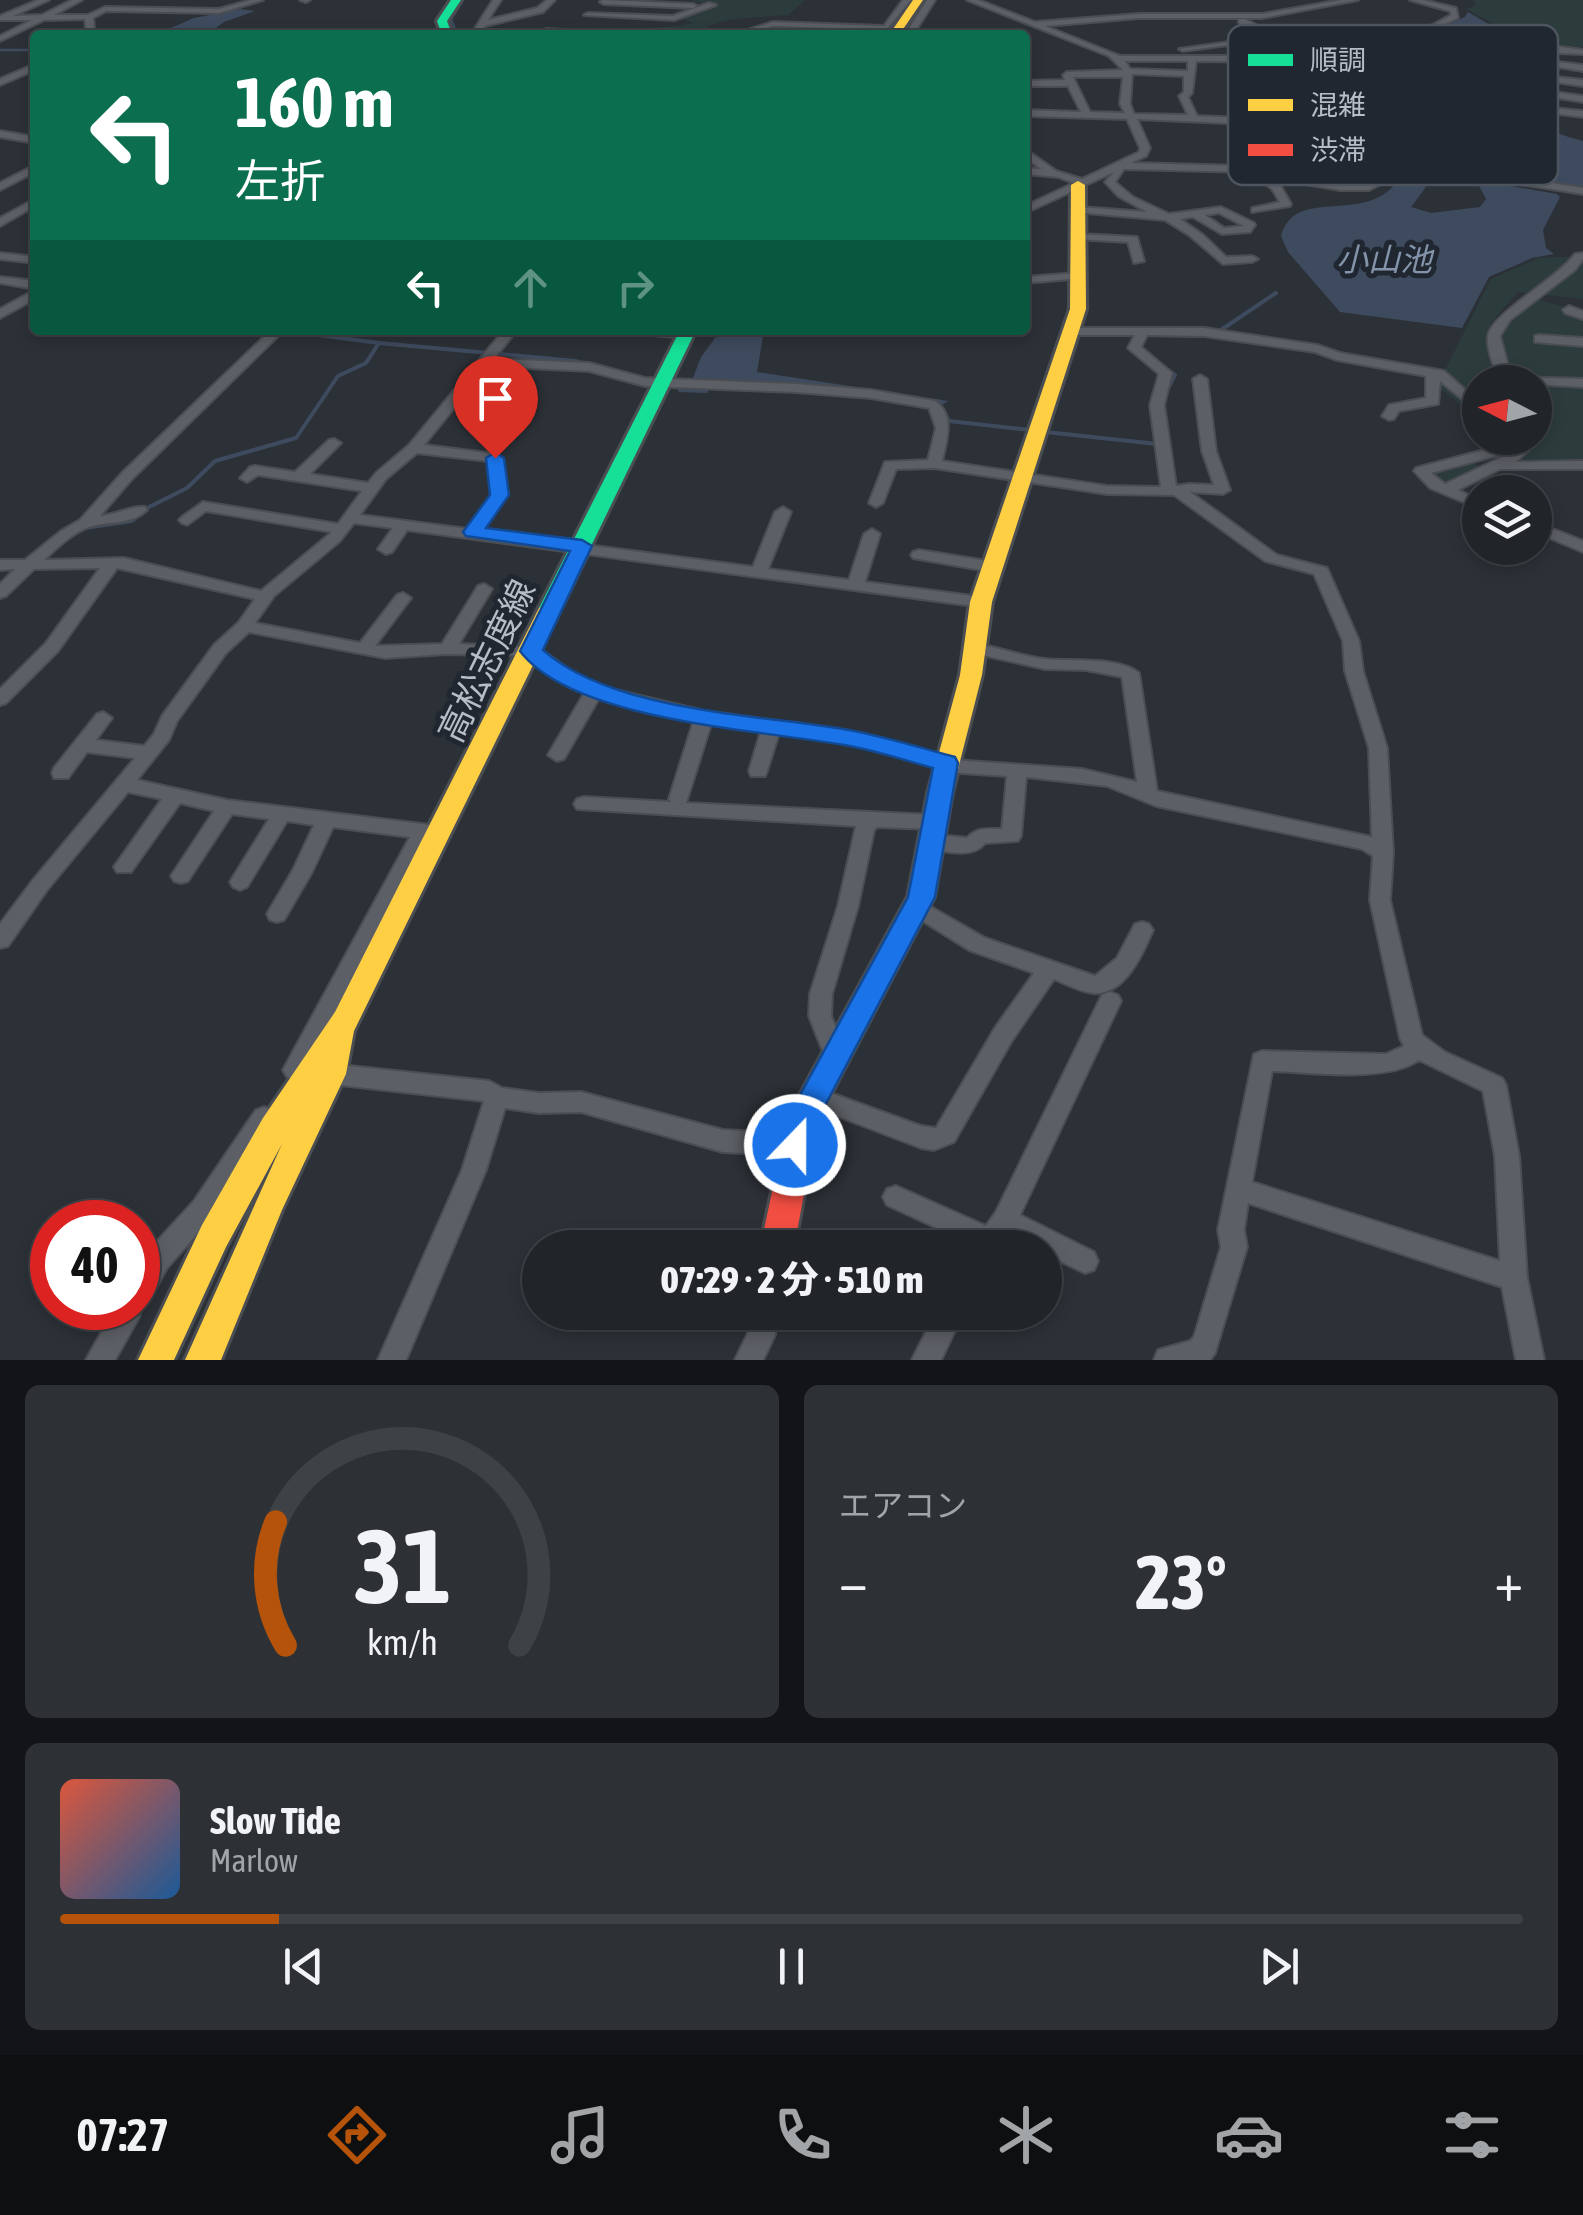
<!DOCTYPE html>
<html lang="ja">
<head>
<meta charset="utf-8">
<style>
	:root { --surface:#212529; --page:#2d3135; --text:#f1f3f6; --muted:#a2a5a8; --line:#3e4246; --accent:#b45309 }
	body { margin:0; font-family:"Asap Condensed","Noto Sans JP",sans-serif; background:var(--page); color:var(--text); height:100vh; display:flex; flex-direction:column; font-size:38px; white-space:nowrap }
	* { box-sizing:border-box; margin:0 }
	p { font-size:32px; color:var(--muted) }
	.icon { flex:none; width:55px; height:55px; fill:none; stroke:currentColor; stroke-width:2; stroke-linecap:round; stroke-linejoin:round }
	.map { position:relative; height:1360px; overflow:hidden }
	.panel { display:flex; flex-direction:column; gap:25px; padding:25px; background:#121417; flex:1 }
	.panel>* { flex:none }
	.guide { position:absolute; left:30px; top:30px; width:1000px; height:305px; border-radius:10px; box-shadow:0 5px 15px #0003,0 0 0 2px var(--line); background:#0b6e4f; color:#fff; overflow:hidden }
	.needle { width:65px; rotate:276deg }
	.tools { position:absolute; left:1462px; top:365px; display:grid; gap:20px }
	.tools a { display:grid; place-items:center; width:90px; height:90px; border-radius:50%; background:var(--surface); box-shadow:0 5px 15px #0003,0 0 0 2px var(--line); font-size:50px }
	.speed { position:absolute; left:30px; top:1200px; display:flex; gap:20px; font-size:50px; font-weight:700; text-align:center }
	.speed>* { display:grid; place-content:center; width:130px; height:130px; border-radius:50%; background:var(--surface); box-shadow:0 5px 15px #0003,0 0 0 2px var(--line); line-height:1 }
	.speed .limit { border:15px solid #d22; background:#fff; color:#111 }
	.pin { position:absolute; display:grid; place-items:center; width:85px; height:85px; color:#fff; margin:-102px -42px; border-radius:50% 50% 50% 0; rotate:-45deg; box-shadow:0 0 10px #0007 }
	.pin .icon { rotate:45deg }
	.me { position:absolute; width:110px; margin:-55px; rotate:22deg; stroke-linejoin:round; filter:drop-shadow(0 0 8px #0008) }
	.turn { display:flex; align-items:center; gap:35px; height:210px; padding:0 40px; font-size:45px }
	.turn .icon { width:130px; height:130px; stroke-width:2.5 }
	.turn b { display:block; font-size:70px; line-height:85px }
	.lanes { display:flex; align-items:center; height:95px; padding:0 40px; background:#0003; justify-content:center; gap:50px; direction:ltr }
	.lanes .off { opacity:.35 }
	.big { font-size:75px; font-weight:800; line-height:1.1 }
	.panel .card { flex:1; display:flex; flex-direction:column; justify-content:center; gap:15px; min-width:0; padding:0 35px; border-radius:15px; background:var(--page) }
	.panel .dial { align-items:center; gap:0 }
	.dial svg { height:260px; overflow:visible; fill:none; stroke:var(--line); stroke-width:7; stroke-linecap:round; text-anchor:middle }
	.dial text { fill:var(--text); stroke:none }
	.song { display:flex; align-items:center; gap:30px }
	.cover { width:120px; height:120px; border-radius:15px; background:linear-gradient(135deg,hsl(10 70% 55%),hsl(210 70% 35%)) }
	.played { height:10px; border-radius:5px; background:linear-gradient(90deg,var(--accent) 15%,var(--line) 15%) }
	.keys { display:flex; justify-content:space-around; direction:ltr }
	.heat { display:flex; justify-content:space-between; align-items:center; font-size:55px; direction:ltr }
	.panel .tiles { flex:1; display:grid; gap:25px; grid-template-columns:1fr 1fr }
	.card:last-child { grid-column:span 2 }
	.trip { position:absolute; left:522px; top:1230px; width:540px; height:100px; border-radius:50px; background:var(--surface); box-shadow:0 5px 15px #0003,0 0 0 2px var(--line); font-weight:800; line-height:100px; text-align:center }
	.tabs { display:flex; height:160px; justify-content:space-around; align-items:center; background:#0d0f10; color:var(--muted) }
	.tabs .icon { width:70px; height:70px }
	.tabs .selected { color:var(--accent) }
	.tabs b { font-size:45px; color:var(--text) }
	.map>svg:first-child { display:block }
</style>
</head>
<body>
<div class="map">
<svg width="1583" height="1360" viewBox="0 0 1583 1360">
	<rect width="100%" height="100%" fill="#2c3137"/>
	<g fill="#2c3c3d">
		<path d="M690,0H805L788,15L732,19L711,25L698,35H640L641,29C660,26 675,28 693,23L682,18L714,6Z"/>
		<path d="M1473,0H1583V47C1528,46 1513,34 1466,9L1476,5Z"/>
		<path d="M1583,256V299L1518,292L1490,324L1494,382H1480V420L1437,386L1491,279L1539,258Z"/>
		<path d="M1533,298L1583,312V462C1529,462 1493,467 1442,487L1425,471L1471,462L1478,466L1522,460L1539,440L1535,382H1512L1497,339L1498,328Z"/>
	</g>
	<g fill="#3e4b5e">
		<path d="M240,9L255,11L224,22L206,35H114L164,31L194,18Z"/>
		<path d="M1468,12L1502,32L1540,44L1468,39L1439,28L1465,17Z"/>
		<path d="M1504,121C1527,121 1558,135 1583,141V187L1437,164L1425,160L1405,139L1483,144L1513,137Z"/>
		<path d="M1400,177H1413L1426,187L1411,207L1431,213L1480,207L1486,199L1476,180L1557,194L1560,197L1543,230L1546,248L1554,254L1532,258L1489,277L1462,328L1340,312L1288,252L1281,236C1296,183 1369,229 1400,177Z"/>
		<path d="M721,330H764L757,372L948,401L942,405L693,378L701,357Z"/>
	</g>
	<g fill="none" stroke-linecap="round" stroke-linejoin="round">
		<g stroke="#3e4b5e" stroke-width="2.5">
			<path d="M457,35L451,19L463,0"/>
			<path d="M0,50H35"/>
		</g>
		<g stroke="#3e4b5e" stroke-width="4">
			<path d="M281,330L379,343"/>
			<path d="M1218,332L1276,293"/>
			<path d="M1149,335L1206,336"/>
			<path d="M1163,367L1175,375L1166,392"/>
			<path d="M680,390L706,391"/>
			<path d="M938,401L949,421L1030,430"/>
			<path d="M1046,432L1157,444"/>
			<path d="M85,528L132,521L147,508L187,488L215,461L296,438L338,376L366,363L379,343L575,361L616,371"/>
		</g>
		<defs>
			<g id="street">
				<path d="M38,0H49L13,16L42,15L72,0H82L54,15H88L105,7L219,9L251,0H263L219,13L106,11L93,18L94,28L88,35H80L86,28L85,19L44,20L0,41V36L32,20H0V16Z"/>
				<path d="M300,0H310L306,2Z"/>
				<path d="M493,0H501L488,20L537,8L547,0H555L543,12L485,26L479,35H471Z"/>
				<path d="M603,0L693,4L697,6L693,8L604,4L600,2Z"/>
				<path d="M903,0H911L886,30L773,26L744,35H732L773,22L884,26Z"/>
				<path d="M927,0H935L913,35H905Z"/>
				<path d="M967,0H978L1035,22L1139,14H1262L1341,0H1358L1262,18H1139L1045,26L1120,56H1306L1353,47L1462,50L1467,45L1443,38L1429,27L1451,15L1450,11L1410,0H1423L1456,8L1458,18L1439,27C1468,48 1508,44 1542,47L1546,45L1583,50V54L1556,53L1558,62L1583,65V71L1558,67L1556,77L1583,80V86L1555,82L1554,92L1583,96V102L1553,97L1552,108L1583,111V117L1544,112V100L1518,96V102L1514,105L1418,99L1431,118L1430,125L1405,141L1418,158L1441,165L1583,188V194L1439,171L1414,163L1395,169L1386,181L1369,190H1340L1272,178C1295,169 1334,187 1362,184L1345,156L1290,155L1295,170L1290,173L1124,169L1115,182L1133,197L1169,214L1221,207L1254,223L1255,225L1250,232L1222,234L1193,217L1180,219L1203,235L1226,257L1252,256L1258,259L1252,262L1223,264L1189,235L1165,220L1076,212L1075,210L1080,207L1147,212L1118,196L1105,182L1114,172L1025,213V206L1074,183L1058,177L1025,174V168L1041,169L1026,158V154H1032L1056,171L1082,179L1139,152L1140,148L1127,119L1025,116V110L1081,112L1068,86H1028L1025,81L1065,80L1063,75L1067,72L1123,70L1109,56ZM1474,47L1510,49L1509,99L1413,93L1391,76L1387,53L1464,55ZM1518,50L1546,52L1551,56L1544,95L1517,91ZM1353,51L1378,52L1383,77L1408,98L1421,118V124L1403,134L1362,123L1197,116L1188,97L1192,93L1196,61L1306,62ZM1125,61H1188V71L1130,69ZM1132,74L1184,76V92L1179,96L1188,115L1134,114L1130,104ZM1073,77H1123L1120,104L1125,113L1090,112ZM1137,119L1362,129L1396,138L1394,140L1403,152L1284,149L1279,152L1284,167L1131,163L1146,156L1150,148ZM1355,157L1408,158H1409L1387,165L1378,177L1370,181ZM1219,213L1244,226L1224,228L1205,215Z"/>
				<path d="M709,3L716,5L674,20L584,15L588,13L673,16Z"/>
				<path d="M1239,19H1245L1279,38L1183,51L1179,49L1266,37L1239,23Z"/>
				<path d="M546,29L624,33L628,35L543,33Z"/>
				<path d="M35,64V70L0,85V79Z"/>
				<path d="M0,131L35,137V143L0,137Z"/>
				<path d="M35,165V172L0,190V183Z"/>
				<path d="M1263,175L1280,185L1291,204L1290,206L1252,212V208L1280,202L1272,189L1258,178Z"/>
				<path d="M35,199V206L0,226V218Z"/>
				<path d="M1079,234L1137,237L1144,261L1134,263L1128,242L1075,239V235Z"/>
				<path d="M0,253L35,257V263L0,259Z"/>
				<path d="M1583,253V259L1575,270L1510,320L1500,336L1511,377L1583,379V387L1499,382C1496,370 1486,350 1488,336C1491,314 1557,279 1575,254Z"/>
				<path d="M1078,273L1084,276L1082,278L1025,283V277Z"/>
				<path d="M0,277L35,281V289L0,283Z"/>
				<path d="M35,290V299L0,318V309Z"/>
				<path d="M1569,306L1583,311V319L1565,313L1563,310Z"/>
				<path d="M1067,328H1204L1317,345L1340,353L1444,371L1480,403V414L1440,381L1438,404L1399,411L1394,419L1389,420L1382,416L1389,405L1426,398V376L1337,360L1315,352L1204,336L1147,335L1141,347L1172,373L1164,405L1176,486L1189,484L1214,485L1202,451L1193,379L1200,375L1207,379L1216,451L1230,490L1223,494L1190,492L1277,555L1327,568L1359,641L1363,671L1387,748L1393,853L1390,900L1422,1035L1445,1052L1502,1078L1506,1085L1519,1156L1527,1278L1544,1360H1516L1502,1287L1248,1203L1244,1230L1247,1247L1215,1353L1210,1360H1154L1158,1350L1190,1341L1194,1337L1221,1247L1218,1230L1254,1054L1262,1051L1386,1054L1404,1046L1400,1038L1370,900L1373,856L1362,849L1156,806L1107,786L1026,777L1021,836L1018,841L985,843C972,860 942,851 923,846L920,841L923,836L930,834L967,838C977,827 988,829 1002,829L1007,776L945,772L936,767L847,743L779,733L767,771L765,776H751L749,771L761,731L711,724L686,803L933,815L940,817L943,822L940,827L933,829L877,827L874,830L858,906L832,994L831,1016L848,1057L844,1064L836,1067L828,1064L809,1016L810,994L838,906L856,826L577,809L574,804L577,799L584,797L671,802L669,799L694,720L599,698L564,759L557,761L548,755L585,692L570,687L527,656L447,654L385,658L249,632L226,653L177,721L169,740L137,780L227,800L430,825L437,827L440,832L437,837L429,839L303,1077L295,1080L287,1077L283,1070L410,837L333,827L312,872L284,920L277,922L270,920L267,914L293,870L314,825L287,821L247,887L240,890L233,887L230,882L269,819L232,814L188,881L181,883L174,881L171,876L214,811L180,803L131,872H117L114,867L162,799L128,792L47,890L8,946L0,948V924L33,880L135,758L87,752L68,778H54L52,773L54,768L97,714L103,712L112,718L96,740L144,746L154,734L162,716L214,645L239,622L255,599L117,568L58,651L6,703L0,705V689L46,643L100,568L34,569L6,596L0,598V584L15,569L0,570V560H25L61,531L80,520L122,473L266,335L236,334L230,330L282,332L132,479L100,516C114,515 135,505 145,507L147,510C131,525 112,521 92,526C74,531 58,547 44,560L124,558L261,591L332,532L206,511L187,525L182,523L179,520L182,517L203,502L338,524L362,491L258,475L247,482L240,478L250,467L255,466L295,472L329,440L334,439L341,443L310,474L368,483L376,473L409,445L504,330H517L494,359L589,363L645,378L796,384L871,390L935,401C955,415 947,439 942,461L1107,486L1161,487L1150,405L1159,374L1128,348L1135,335H1071L1067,334ZM488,366L589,371L645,386L796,392L871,398L929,408L936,428L928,460L885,462L869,503L876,507L883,503L896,469L934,468L1107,494L1174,495L1265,561L1314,574L1343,641L1345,671L1369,748L1372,837L1157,791L1139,673C1118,656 1072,662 1045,659C1022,656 998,648 975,643L966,648L969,652L1045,669L1086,670L1122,677L1137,782L1082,769L954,760L847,731L704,711L611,689L582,679L537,647L459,644L492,589L484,584L478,586L442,644L375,646L411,598L403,593L397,595L360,643L255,623L274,596L340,541L354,523L393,528L378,549L386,554L392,552L407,530L981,607L989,602L981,597L865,582L880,534L872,529L864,534L849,580L768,569L791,512L783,507L775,512L753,567L482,531L507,495L502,458L495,454L424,445ZM417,453L488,461L493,495L468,529L360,515L386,479ZM1419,1060L1483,1091L1495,1156L1500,1261L1252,1182L1272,1071C1311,1072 1387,1083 1419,1060Z"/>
				<path d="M636,330H683L692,334L686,338L642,334Z"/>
				<path d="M1539,335L1583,338V346L1535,342V336Z"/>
				<path d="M1535,434L1540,438L1538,441L1516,462L1583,461V469H1500L1458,490L1480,500V509L1430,488L1414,471L1416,468L1492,448L1500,443L1501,438H1515L1511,448L1502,454L1431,473L1445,484L1511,453L1526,438H1535Z"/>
				<path d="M1535,522L1583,541V552L1535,532Z"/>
				<path d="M919,550L993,562L1001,567L993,572L913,558L911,555L913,552Z"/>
				<path d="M917,899L985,938L1095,976L1117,958L1135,924L1142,922L1149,924L1153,930C1143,953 1125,996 1093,993C1081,992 1066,984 1054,979L1011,1042L954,1142L934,1150L921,1148L806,1104L802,1097L806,1090L814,1087L921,1126L936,1128L995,1028L1034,973L969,950L910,913L907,907L910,901Z"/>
				<path d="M1110,992L1118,995L1121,1001L1020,1215L1094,1252L1098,1261L1094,1270L1085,1273L1045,1254V1248H1033L1009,1235L1001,1248H973L974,1245L887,1205L883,1197L887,1189L896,1186L986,1226L996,1212L1102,995Z"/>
				<path d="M331,1064L489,1081L502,1088L539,1093L581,1092L723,1130L795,1134L804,1137L807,1145L804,1153L795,1156L723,1152L581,1112L539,1113L505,1108L486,1170L406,1360H378L462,1170L484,1101L331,1084L323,1081L319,1074L323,1067Z"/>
				<path d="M264,1107L272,1110L276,1117L272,1124L212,1217L167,1268L147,1304L142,1306L139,1317L115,1360H86L115,1308H138V1270L149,1250L194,1201L256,1110Z"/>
				<path d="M751,1312H778L775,1335L763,1360H735L748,1333Z"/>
				<path d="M936,1312H964L941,1360H912Z"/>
			</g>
			<g id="fast">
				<path d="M451,0H461L447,21L452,35H442L437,21Z"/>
				<path d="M680,330H696L561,608L557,612H543L539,608Z"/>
			</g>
			<g id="slow">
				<path d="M913,0H923L899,35H889Z"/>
				<path d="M1078,181L1085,185L1086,309L992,602L982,675L952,793L949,799H931L928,793L960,675L970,602L1070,309L1071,185Z"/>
				<path d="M550,602L561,608L354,1031L346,1074L282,1210L221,1360H185L282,1144L226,1247L174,1360H138L202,1225L263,1118L335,1012L539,608Z"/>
			</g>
			<path id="jam" d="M940,785L949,787L952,793L934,897L818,1118L794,1248H760L788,1117L908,897L928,793L931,787Z"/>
		</defs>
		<use href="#street" stroke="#4a4d52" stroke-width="4"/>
		<use href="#fast" stroke="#4a4d52" stroke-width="6"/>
		<use href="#slow" stroke="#4a4d52" stroke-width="6"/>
		<use href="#jam" stroke="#4a4d52" stroke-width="6"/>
		<use href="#street" fill="#5c5f65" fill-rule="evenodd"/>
		<use href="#fast" fill="#16e098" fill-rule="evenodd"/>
		<use href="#slow" fill="#ffcf43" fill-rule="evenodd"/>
		<use href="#jam" fill="#f24e42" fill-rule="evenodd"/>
	</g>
	<path fill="#1a73e8" stroke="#114b97" stroke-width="2.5" d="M495,452L504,458L509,495L486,528L582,540L592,546L543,650C613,711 753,714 843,729C880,735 918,747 955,757L958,763L935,897L818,1119L806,1155L795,1159L784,1155L779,1145L788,1117L908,897L933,768C904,760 874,750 844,745C761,730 573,721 520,651L570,551L466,536L463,532L490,495L486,458Z"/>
	<g text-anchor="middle" stroke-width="10" stroke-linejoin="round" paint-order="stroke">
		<g font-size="32" font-style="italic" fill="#8394aa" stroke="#202731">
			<text x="1384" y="271">小山池</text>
		</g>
		<g font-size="35" fill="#b7bdc7" stroke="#202731">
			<text transform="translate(487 661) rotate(-64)" y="12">高松志度線</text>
		</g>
	</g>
	<rect x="1228" y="25" width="330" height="160" rx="15" fill="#202731" stroke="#4d545e" stroke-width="2.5"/>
	<rect x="1248" y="54" width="45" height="12" fill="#16e098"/>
	<rect x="1248" y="99" width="45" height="12" fill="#ffcf43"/>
	<rect x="1248" y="144" width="45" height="12" fill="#f24e42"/>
	<g font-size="28" fill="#b7bdc7">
		<text x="1310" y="70">順調</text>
		<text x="1310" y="115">混雑</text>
		<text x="1310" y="160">渋滞</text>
	</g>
</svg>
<div class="tools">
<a><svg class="needle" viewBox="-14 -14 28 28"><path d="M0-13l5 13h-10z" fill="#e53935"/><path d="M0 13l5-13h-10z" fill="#a2a5a8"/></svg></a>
<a><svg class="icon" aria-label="layers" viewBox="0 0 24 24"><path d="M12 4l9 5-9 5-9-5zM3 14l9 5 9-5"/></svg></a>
</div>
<div class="speed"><div class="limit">40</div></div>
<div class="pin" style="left:495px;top:458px;background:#d93025"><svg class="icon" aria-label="arrive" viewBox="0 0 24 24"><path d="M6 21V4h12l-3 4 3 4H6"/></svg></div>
<svg class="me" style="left:795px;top:1145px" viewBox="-20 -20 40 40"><circle r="17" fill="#1a73e8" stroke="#fff" stroke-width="3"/><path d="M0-11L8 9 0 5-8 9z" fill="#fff"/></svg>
<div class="trip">07:29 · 2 分 · 510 m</div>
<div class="guide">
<div class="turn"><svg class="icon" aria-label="left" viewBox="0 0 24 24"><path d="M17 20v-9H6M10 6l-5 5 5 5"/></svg><div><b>160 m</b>左折</div></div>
<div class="lanes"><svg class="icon" aria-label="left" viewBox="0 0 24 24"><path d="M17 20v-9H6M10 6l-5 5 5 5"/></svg><svg class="icon off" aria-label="ahead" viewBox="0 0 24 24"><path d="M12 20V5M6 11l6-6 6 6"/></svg><svg class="icon off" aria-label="right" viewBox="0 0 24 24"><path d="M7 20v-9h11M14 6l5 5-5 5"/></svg></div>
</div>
</div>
<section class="panel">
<div class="tiles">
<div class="card dial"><svg viewBox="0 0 100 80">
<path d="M14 69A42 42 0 1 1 86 69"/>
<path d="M14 69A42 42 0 0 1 11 31" stroke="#b45309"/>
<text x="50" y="56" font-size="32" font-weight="700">31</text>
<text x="50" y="72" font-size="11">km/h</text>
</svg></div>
<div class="card"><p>エアコン</p>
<div class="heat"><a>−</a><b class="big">23°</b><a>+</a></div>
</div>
<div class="card">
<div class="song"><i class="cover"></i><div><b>Slow Tide</b><p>Marlow</p></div></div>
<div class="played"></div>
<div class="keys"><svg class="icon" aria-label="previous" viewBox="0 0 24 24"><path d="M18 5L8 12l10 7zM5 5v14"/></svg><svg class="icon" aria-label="pause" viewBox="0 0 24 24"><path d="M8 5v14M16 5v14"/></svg><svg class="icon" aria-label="next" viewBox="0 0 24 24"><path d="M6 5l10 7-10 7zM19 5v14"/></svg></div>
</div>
</div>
</section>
<nav class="tabs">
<b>07:27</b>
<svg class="icon selected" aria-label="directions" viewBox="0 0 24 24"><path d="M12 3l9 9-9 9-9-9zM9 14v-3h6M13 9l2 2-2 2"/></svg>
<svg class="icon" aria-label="music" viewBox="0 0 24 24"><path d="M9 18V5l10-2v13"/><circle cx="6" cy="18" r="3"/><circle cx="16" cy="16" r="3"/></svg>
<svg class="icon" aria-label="phone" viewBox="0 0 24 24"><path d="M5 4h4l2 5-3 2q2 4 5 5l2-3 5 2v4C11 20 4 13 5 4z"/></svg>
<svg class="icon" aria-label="climate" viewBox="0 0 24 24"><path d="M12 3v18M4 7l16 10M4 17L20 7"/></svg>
<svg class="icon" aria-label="car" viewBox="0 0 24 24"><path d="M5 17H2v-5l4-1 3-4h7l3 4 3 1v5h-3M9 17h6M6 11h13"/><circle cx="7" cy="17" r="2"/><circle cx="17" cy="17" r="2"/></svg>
<svg class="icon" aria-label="filters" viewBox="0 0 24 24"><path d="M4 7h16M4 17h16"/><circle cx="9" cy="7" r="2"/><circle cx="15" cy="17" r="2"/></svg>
</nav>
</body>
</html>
